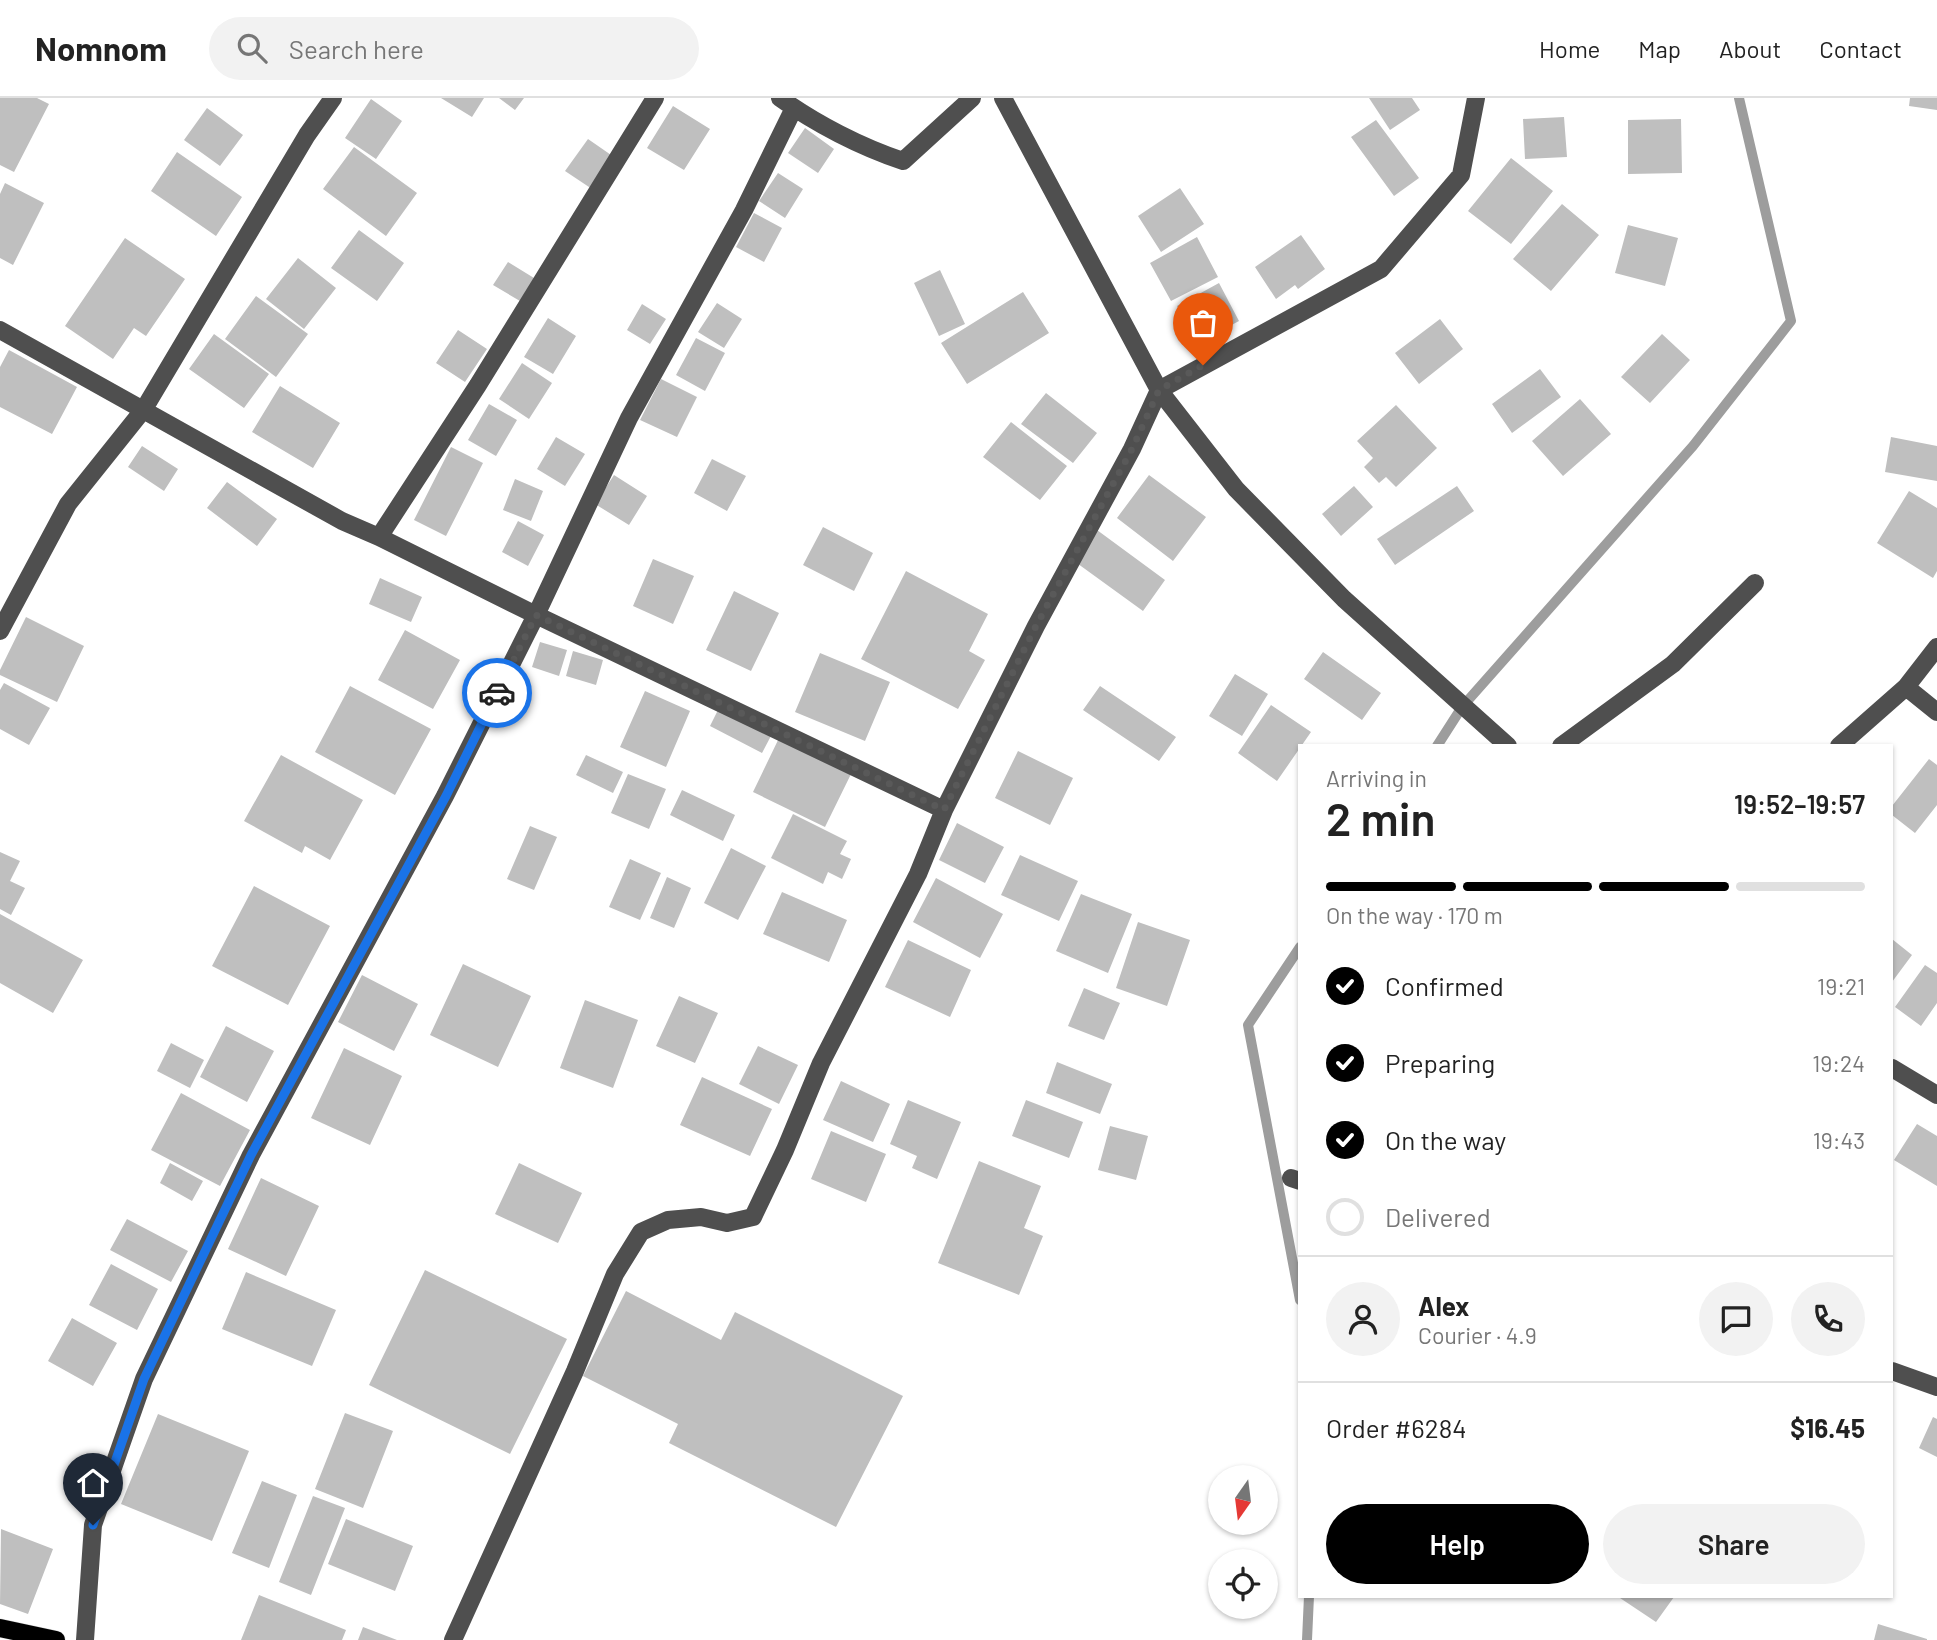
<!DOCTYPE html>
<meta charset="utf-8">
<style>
:root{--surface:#fff;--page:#f2f2f2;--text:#222;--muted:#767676;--line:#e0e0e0;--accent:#000}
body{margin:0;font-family:Barlow,sans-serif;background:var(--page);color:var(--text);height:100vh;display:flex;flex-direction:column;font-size:26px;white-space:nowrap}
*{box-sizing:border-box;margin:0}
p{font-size:23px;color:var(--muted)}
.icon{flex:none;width:38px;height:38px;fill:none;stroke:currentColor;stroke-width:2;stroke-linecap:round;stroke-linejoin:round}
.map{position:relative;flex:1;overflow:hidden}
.side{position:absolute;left:1298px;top:646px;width:595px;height:854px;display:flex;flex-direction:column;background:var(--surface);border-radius:0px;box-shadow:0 2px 5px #0004}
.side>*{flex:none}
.needle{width:46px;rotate:194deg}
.controls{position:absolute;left:1208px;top:1367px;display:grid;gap:14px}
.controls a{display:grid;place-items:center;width:70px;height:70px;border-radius:50%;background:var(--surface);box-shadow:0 2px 5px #0004;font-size:35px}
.pin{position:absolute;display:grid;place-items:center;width:60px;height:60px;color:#fff;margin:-72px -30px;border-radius:50% 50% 50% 0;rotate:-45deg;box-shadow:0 0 7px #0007}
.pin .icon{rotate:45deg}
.courier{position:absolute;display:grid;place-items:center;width:70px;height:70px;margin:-35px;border:5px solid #1a73e8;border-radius:50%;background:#fff;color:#222;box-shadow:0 2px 9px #0007}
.headline em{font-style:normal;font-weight:600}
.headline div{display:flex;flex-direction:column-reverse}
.headline{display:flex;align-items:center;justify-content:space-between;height:119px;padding:0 28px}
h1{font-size:46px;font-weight:600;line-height:52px}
.bar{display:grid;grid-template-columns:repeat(4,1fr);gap:10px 7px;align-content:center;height:84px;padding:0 28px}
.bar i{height:9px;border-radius:5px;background:var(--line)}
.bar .current{background:var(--accent)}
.bar p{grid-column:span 4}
.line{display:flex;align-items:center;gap:18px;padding:0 28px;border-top:2px solid var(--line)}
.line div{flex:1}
.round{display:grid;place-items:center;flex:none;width:74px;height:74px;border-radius:37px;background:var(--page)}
ol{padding:0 28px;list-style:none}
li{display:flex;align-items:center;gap:21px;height:77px}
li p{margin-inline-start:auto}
li .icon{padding:7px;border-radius:50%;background:var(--accent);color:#fff;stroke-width:4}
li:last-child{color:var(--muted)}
li i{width:38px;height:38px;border:4px solid var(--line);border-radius:50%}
.action{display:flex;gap:14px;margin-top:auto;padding:14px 28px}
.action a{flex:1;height:80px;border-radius:42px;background:var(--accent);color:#fff;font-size:28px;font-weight:600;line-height:80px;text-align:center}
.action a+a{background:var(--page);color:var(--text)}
header{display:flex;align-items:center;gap:42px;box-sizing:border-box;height:98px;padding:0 35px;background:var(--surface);border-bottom:2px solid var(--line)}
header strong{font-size:33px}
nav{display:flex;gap:38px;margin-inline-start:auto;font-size:24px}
.search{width:490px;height:63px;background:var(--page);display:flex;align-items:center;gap:18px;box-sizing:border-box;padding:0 24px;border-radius:38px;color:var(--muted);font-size:26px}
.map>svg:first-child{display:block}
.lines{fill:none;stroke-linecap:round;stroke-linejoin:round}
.stream{stroke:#9d9d9d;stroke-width:10}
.building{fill:#bfbfbf}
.major-casing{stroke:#dbdbdb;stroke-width:19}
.minor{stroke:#4f4f4f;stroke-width:18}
.major{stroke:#000;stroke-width:18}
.done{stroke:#595959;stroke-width:7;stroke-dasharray:0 12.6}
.route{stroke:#1a73e8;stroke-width:9}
</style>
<header>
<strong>Nomnom</strong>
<div class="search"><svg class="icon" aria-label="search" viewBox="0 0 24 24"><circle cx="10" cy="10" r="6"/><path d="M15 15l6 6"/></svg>Search here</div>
<nav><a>Home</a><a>Map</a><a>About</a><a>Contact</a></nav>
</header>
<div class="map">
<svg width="1937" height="1542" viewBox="0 0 1937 1542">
<rect width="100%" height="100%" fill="#fff"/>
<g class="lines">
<!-- stream -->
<path class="stream" d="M1437,648L1462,609L1693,348L1791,223L1739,0
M1300,849L1248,927L1300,1202
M1307,1542L1309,1498"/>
</g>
<!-- building -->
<path class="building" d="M0,0H37L49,6L14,74L0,67Z
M441,0H484L472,19Z
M499,0H524L515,12Z
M1369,0H1412L1420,12L1390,32Z
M1910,0H1937V12L1909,8Z
M371,1L402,23L376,61L345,40Z
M673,8L710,31L684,72L647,50Z
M207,10L243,37L220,68L184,42Z
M1564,19L1567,59L1525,61L1523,21Z
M1681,21L1682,75L1628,76V22Z
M1376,22L1419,80L1394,98L1351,39Z
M805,30L834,51L818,75L788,55Z
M588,41L614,59L592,91L565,73Z
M354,49L417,95L386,138L323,91Z
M177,54L242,99L216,138L151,93Z
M1511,60L1553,93L1511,146L1468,113Z
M778,75L803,91L785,120L759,103Z
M5,85L44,105L13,167L0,160V96Z
M1180,90L1204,126L1161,154L1138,118Z
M1562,106L1599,137L1551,193L1513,161Z
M754,115L782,130L764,164L736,149Z
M1628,127L1678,140L1665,188L1615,175Z
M359,132L404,165L377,203L331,170Z
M1301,137L1325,171L1298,191L1295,187L1276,201L1255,169Z
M1197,139L1218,179L1171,203L1150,165Z
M125,140L185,181L146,238L134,230L113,261L65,228Z
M298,160L336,190L304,231L266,201Z
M508,164L534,180L520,203L493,187Z
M940,172L965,226L939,238L914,185Z
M1219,185L1239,223L1198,245L1177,208Z
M1023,194L1049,235L967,286L941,245Z
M256,198L308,236L276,279L225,241Z
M717,205L742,221L724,250L698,234Z
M642,206L666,221L650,246L627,232Z
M548,220L576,238L553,276L524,259Z
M1440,221L1463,251L1419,286L1395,255Z
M458,232L487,251L465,284L436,265Z
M214,236L269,276L244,310L189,271Z
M1662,236L1690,262L1650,305L1621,279Z
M696,240L725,255L705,293L676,277Z
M9,252L77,289L52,336L0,309V269Z
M522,265L552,285L529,321L499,301Z
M1540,271L1561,299L1512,335L1492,306Z
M661,281L697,299L677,339L640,322Z
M280,288L340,325L313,370L252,334Z
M1046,295L1097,335L1073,365L1021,326Z
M1580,301L1611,336L1563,378L1532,343Z
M489,306L517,322L496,358L468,342Z
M1396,307L1437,350L1396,389L1386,379L1379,385L1364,369L1373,360L1357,343Z
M1011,324L1067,368L1040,402L983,359Z
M556,339L585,356L565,388L537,371Z
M1891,339L1937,348V383L1885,374Z
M142,348L178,371L164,393L128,369Z
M451,349L483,365L446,438L414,422Z
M712,361L746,378L727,413L694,395Z
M614,377L647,398L629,427L595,406Z
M1149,377L1206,419L1173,463L1117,420Z
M515,381L543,393L531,423L503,412Z
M227,384L277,421L257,448L207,410Z
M1354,388L1373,409L1341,438L1322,416Z
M1457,388L1474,413L1395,467L1377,441Z
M1909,393L1937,410V473L1933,480L1877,445Z
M518,423L544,437L528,468L502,454Z
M823,429L873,455L854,493L803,467Z
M1097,432L1165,482L1143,513L1074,463Z
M653,461L694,478L673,526L633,508Z
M906,473L988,516L969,553L985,562L958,611L861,561Z
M380,480L422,499L411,524L369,506Z
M734,493L779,515L751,573L706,552Z
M26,519L84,548L57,604L0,577V572Z
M405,532L460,562L433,611L378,582Z
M540,544L567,552L559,578L532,569Z
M573,553L603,562L596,587L566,578Z
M1323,554L1381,595L1362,622L1304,581Z
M820,555L890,584L865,643L795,614Z
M1235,576L1268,596L1242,638L1209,618Z
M4,585L50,610L29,647L0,631V592Z
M350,588L431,631L395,697L315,654Z
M1100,588L1176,639L1159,663L1083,612Z
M645,593L690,613L666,669L620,649Z
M1271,607L1311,634L1277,683L1238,655Z
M720,608L772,636L762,655L710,628Z
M780,638L852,674L825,729L753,694Z
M1018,653L1073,680L1050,727L995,700Z
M281,657L363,702L330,762L305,748L302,755L244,723Z
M586,657L623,674L613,695L576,677Z
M1929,661L1937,667V707L1915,735L1892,717V708Z
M628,676L666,691L649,731L611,715Z
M682,692L735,717L723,743L670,717Z
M793,716L847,743L840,756L851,761L842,781L828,774L823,786L771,760Z
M957,725L1004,749L985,785L939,762Z
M530,728L557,739L534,792L507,781Z
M731,750L766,768L738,822L704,805Z
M0,754L20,763L10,783L25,790L11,817L0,811Z
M1020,757L1078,783L1059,823L1001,797Z
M630,761L661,775L640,822L609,809Z
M667,779L691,790L674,830L650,820Z
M936,780L1003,816L980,860L913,824Z
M254,788L330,828L288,907L212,868Z
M782,794L847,822L829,864L763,836Z
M1081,796L1132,816L1108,875L1056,853Z
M0,816L83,862L53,915L0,885Z
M1138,824L1190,842L1167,908L1116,890Z
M1892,841L1912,857L1892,884Z
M908,842L971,872L950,919L885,889Z
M463,866L531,898L498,969L430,937Z
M1925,867L1937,875V905L1921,928L1895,909Z
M362,877L418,906L394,953L338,924Z
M1084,890L1120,905L1104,942L1068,928Z
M679,898L718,915L695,965L656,948Z
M585,902L638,922L613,990L560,970Z
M226,928L274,953L247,1004L200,979Z
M171,945L204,962L190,990L157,973Z
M758,948L798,967L779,1006L739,986Z
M344,950L402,978L370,1047L311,1020Z
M1057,964L1112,986L1100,1016L1046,995Z
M702,979L772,1011L750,1058L680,1027Z
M841,983L890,1006L873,1044L823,1022Z
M181,995L250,1032L220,1088L151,1052Z
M908,1002L961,1024L937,1081L912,1070L917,1058L890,1046Z
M1026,1002L1083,1024L1069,1060L1012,1038Z
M1917,1026L1937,1038V1088L1894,1062Z
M1110,1028L1148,1038L1136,1082L1098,1072Z
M831,1033L886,1056L866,1104L811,1081Z
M979,1063L1041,1088L1024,1130L1043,1138L1019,1197L938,1165Z
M170,1065L203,1083L192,1103L160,1085Z
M519,1065L582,1095L558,1145L495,1116Z
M261,1080L319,1108L286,1178L228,1151Z
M127,1121L188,1153L171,1184L110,1152Z
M111,1166L158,1191L137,1232L89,1207Z
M425,1172L567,1241L510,1356L369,1287Z
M246,1174L336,1212L312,1268L222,1231Z
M626,1193L721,1242L735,1214L903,1298L836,1429L669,1345L678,1326L583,1278Z
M72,1220L117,1245L93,1288L48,1263Z
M345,1315L393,1333L363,1410L315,1391Z
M158,1316L249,1353L212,1443L121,1406Z
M1933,1319L1937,1321V1359L1919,1350Z
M262,1383L297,1397L269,1470L232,1455Z
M313,1398L345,1410L311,1497L279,1484Z
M346,1421L413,1448L395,1493L328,1466Z
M1,1431L53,1451L28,1516L0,1506Z
M259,1497L346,1532L342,1542H241Z
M1617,1498H1672L1674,1499L1656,1524Z
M1878,1526L1927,1541V1542H1874Z
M363,1529L397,1542H358Z"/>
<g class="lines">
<!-- major casing -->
<g class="major-casing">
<path id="major" d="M0,1530L56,1542"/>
</g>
<!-- minor -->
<path class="minor" d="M780,0C816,26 861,49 903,63L972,0
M1003,0L1159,292L1236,391L1344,501L1508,648
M0,232L342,423L379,439L536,517L944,712L918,776L821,965L785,1052L753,1119L727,1125L701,1119L668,1122L641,1134L615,1176L575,1273L453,1542
M379,439L478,287L655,0
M0,533L68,406L144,311L307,37L333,0
M1906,589L1937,614
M1561,648L1673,566L1755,485
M1839,648L1906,589L1937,549
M944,712L1036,528L1132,351L1159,292L1381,171L1461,77L1476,0
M1892,970L1937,997
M1291,1080L1300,1083
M1892,1273L1937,1289
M85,1542L93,1427L144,1281L251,1057L445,698L536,517L629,320L744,112L794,10"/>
<!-- major -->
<use href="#major" class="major"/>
</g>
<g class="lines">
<!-- done -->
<path class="done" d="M497,595L536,517L944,712L1036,528L1132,351L1159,292L1203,267"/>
<!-- route -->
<path class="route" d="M93,1427L144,1281L251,1057L446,698L497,595"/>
</g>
</svg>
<div class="controls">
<a><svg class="needle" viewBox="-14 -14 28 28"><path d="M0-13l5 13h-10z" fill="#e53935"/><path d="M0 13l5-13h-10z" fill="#767676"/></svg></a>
<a><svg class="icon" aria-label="locate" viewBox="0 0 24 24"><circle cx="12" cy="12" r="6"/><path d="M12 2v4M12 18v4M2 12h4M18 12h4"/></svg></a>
</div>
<div class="pin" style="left:1203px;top:267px;background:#ea580c"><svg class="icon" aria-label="bag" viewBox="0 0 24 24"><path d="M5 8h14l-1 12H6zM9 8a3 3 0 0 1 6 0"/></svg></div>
<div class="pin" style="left:93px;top:1427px;background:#1f2937"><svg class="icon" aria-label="home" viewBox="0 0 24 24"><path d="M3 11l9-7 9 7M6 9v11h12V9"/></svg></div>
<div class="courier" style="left:497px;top:595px"><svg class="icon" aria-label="car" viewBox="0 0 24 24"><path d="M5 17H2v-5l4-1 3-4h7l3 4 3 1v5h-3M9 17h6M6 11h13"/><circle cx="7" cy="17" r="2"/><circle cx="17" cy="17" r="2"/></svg></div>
<section class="side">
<div class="headline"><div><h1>2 min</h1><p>Arriving in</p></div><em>19:52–19:57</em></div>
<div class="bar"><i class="current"></i><i class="current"></i><i class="current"></i><i></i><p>On the way · 170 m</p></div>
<ol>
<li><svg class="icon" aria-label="check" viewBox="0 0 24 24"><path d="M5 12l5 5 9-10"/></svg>Confirmed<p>19:21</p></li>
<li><svg class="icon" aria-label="check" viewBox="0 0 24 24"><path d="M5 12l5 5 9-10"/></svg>Preparing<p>19:24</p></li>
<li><svg class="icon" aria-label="check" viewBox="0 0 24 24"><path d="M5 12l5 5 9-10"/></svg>On the way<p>19:43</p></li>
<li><i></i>Delivered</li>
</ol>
<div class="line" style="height:126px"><a class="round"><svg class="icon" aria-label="person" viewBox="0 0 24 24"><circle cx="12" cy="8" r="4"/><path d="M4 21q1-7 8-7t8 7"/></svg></a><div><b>Alex</b><p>Courier · 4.9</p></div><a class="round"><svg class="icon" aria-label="chat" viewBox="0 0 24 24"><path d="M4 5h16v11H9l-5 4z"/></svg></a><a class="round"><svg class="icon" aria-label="phone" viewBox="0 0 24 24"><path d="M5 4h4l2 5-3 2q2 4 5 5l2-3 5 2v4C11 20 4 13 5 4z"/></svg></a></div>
<div class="line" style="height:91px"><div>Order #6284</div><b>$16.45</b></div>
<div class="action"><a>Help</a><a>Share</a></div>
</section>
</div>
